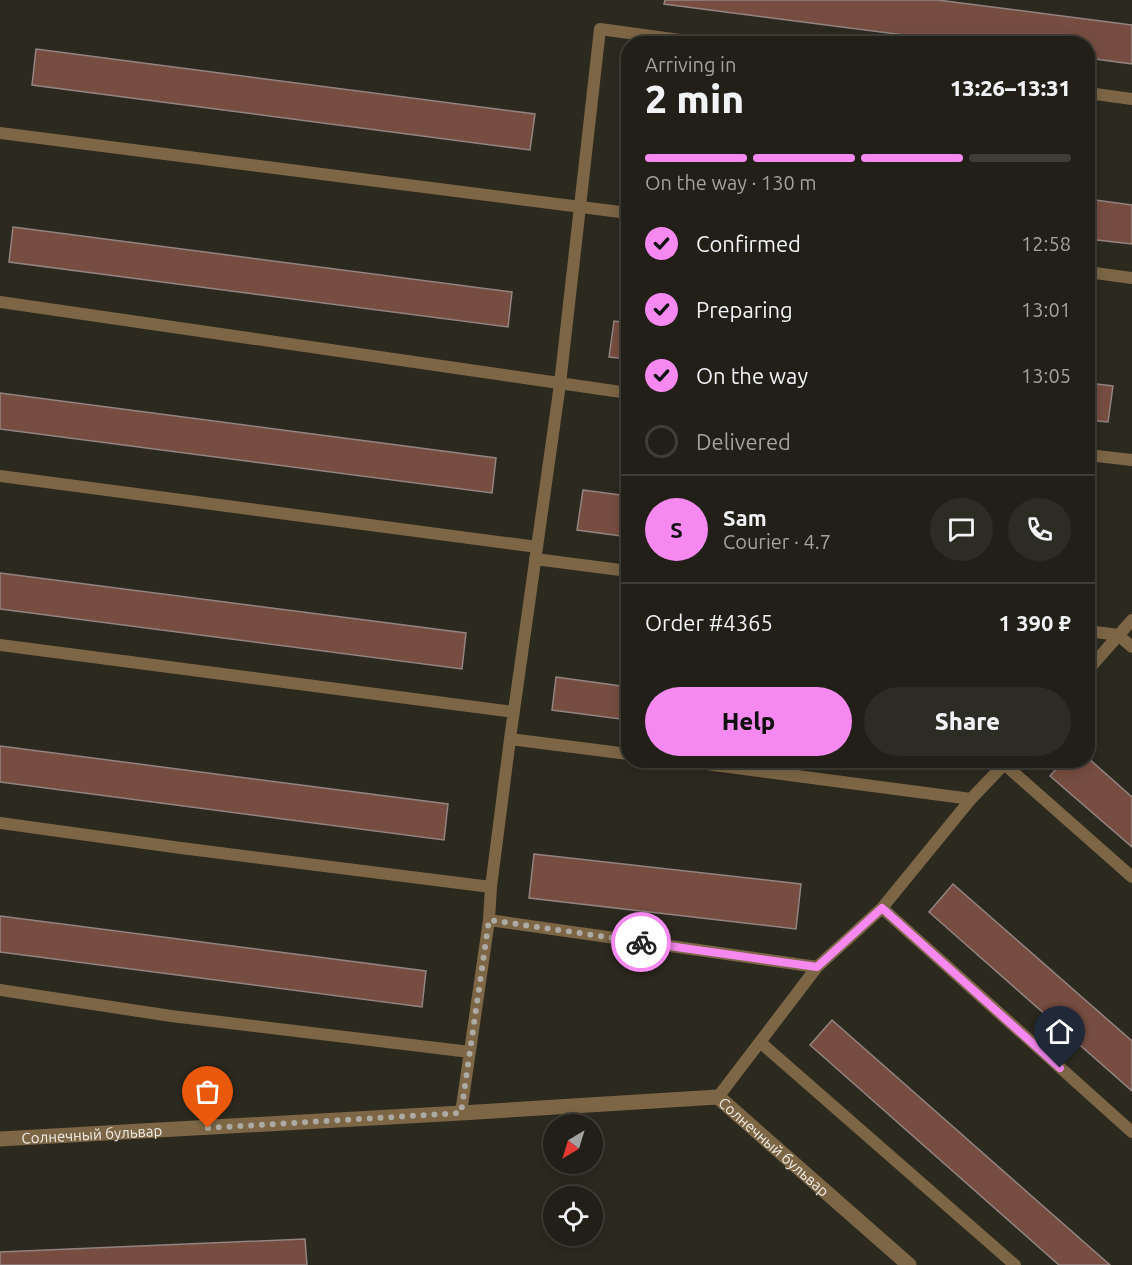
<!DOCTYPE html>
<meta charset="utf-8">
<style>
:root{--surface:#211f17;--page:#2d2c24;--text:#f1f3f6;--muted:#a2a2a1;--line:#3e3d36;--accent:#f589ef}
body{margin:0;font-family:Ubuntu,sans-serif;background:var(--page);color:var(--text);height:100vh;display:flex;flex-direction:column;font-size:22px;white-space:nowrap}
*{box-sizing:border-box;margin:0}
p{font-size:20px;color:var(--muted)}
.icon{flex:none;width:33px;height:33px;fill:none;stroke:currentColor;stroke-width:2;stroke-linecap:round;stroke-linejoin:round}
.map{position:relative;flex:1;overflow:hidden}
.details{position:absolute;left:621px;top:36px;width:474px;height:732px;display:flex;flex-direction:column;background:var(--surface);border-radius:24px;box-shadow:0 3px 15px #0003,0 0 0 2px var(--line)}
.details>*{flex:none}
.needle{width:39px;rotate:218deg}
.buttons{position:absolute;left:543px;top:1114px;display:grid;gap:12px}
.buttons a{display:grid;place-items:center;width:60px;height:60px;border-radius:50%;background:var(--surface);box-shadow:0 3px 15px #0003,0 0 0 2px var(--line);font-size:30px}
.pin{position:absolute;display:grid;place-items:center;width:51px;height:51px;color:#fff;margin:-62px -26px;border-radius:50% 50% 50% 0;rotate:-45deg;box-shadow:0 0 6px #0007}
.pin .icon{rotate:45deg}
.courier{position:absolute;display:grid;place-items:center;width:60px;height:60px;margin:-30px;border:4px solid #f589ef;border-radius:50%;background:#fff;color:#222;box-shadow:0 2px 8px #0007}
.summary em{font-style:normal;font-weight:800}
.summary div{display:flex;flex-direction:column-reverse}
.summary{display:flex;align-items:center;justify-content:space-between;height:102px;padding:0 24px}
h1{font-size:39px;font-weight:800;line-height:45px}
.bar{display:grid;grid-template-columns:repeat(4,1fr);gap:9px 6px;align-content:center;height:72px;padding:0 24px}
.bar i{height:8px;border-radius:4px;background:var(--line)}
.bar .active{background:var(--accent)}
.bar p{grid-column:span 4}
.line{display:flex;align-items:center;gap:15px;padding:0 24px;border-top:2px solid var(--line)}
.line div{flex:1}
.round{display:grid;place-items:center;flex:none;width:63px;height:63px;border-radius:32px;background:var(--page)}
ol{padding:0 24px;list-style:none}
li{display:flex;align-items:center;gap:18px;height:66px}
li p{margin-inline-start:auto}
li .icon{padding:6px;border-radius:50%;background:var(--accent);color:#111;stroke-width:4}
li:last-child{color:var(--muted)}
li i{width:33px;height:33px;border:3px solid var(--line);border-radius:50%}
.cta{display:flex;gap:12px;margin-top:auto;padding:12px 24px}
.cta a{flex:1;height:69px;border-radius:36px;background:var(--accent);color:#111;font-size:24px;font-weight:800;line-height:69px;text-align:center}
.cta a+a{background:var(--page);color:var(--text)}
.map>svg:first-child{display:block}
.building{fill:#774d41;stroke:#928481;stroke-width:1.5}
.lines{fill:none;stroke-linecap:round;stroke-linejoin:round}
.service{stroke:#7c6646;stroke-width:12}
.minor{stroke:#7c6646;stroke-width:15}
.done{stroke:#acaaa2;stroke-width:6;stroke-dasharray:0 10.8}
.route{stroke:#f589ef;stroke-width:8}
.labels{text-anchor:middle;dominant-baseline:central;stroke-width:4.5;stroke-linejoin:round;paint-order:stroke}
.street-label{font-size:15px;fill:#f1efe9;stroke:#2c291f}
</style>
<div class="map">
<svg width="1132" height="1265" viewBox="0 0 1132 1265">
<rect width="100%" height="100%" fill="#2c291f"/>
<!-- building -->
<path class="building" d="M665,0H938L1132,25V64L1088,58V44H974L664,4Z
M36,49L535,114L530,150L32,85Z
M627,140L628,141V180H623Z
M1088,199L1132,205V244L1088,239Z
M13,227L512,292L508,327L9,262Z
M614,321L628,323V359L609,357Z
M1088,383L1113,386L1108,422L1088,420Z
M0,393L496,458L492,493L0,429Z
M583,490L628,496V537L577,530Z
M0,573L466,633L462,669L0,609Z
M556,677L628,687V720L552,710Z
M0,746L448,804L444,840L0,782Z
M1088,758L1132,797V847L1050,776L1064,760H1088Z
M534,854L801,884L796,929L529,898Z
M953,884L1132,1041V1091L929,912Z
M0,916L426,971L422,1007L0,952Z
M832,1020L1110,1265H1059L810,1045Z
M305,1239L307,1265H0V1252Z"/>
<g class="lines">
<!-- service -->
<path class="service" d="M1088,93L1132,99
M0,133L628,213
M1088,272L1132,278
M0,302L628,393
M1088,455L1132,460
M0,476L537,547
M535,559L628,571
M1088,631L1118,635L1132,647
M0,645L514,712
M1088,670L1132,620
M510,739L628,754
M676,760L971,799
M1004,764L1132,877
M0,823L181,848L491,887
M882,908L1132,1132
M489,920L817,967
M0,990L171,1016L470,1052
M760,1042L1015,1265
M718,1097L817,967L882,908L971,799L1008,760
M461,1113L489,920L491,887L510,739L560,384L600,29L709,44"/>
<!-- minor -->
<path class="minor" id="s1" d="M0,1139L461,1113L718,1097L909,1265"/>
</g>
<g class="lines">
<!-- done -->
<path class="done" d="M208,1128L461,1113L489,920L641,942"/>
<!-- route -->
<path class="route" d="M641,942L817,967L882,908L1060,1068"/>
</g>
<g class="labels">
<!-- street labels -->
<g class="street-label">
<text stroke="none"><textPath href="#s1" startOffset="92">Солнечный бульвар</textPath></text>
<text stroke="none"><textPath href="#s1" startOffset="794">Солнечный бульвар</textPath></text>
</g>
</g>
</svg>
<div class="buttons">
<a><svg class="needle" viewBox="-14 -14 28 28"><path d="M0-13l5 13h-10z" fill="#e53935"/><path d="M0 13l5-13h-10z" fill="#a2a2a1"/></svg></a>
<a><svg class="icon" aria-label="locate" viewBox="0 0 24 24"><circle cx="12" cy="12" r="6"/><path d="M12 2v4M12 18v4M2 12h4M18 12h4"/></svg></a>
</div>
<div class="pin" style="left:208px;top:1128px;background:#ea580c"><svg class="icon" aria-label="bag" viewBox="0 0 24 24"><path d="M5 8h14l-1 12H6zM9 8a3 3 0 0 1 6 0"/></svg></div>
<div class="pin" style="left:1060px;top:1068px;background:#1f2937"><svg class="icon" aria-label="home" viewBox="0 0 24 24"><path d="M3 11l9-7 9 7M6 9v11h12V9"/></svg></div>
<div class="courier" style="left:641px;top:942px"><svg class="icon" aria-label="bike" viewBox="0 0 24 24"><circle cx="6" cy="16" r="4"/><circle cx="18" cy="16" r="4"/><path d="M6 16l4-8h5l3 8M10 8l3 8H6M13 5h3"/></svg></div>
<section class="details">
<div class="summary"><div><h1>2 min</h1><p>Arriving in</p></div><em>13:26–13:31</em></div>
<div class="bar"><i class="active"></i><i class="active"></i><i class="active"></i><i></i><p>On the way · 130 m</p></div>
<ol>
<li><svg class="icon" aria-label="check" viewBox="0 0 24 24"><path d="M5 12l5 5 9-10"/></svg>Confirmed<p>12:58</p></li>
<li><svg class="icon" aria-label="check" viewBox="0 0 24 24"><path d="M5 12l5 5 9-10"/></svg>Preparing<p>13:01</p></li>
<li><svg class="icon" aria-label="check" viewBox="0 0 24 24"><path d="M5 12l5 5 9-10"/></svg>On the way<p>13:05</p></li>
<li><i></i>Delivered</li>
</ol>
<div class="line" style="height:108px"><b class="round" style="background:var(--accent);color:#111">S</b><div><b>Sam</b><p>Courier · 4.7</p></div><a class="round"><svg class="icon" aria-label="chat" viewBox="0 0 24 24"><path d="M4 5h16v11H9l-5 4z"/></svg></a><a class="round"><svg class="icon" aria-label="phone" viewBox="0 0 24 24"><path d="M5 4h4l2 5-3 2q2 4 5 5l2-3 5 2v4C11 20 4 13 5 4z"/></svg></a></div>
<div class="line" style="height:78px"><div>Order #4365</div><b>1 390 ₽</b></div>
<div class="cta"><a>Help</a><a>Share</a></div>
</section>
</div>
